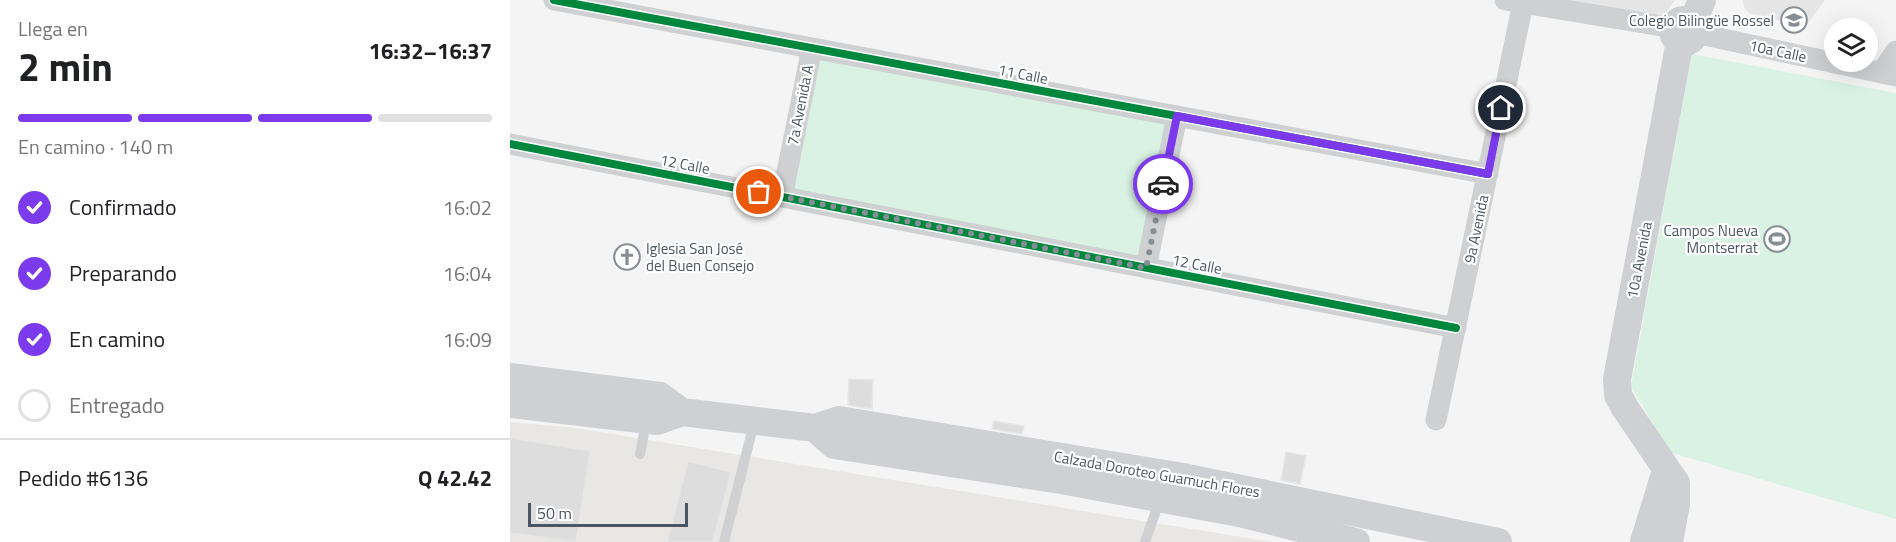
<!DOCTYPE html>
<html lang="es">
<meta charset="utf-8">
<style>
:root{--surface:#fff;--page:#f2f2f2;--text:#202124;--muted:#757577;--line:#e0e0e0;--accent:#7c3aed}
body{margin:0;font-family:"Titillium Web",sans-serif;background:var(--page);color:var(--text);height:100vh;display:flex;flex-direction:column;font-size:22px;white-space:nowrap}
*{box-sizing:border-box;margin:0}
p{font-size:20px;color:var(--muted)}
.icon{flex:none;width:33px;height:33px;fill:none;stroke:currentColor;stroke-width:2;stroke-linecap:round;stroke-linejoin:round}
.map{position:relative;flex:1;overflow:hidden}
.details{display:flex;flex-direction:column;background:var(--surface);width:510px}
.details>*{flex:none}
.tools{position:absolute;left:1314px;top:18px;display:grid;gap:12px}
.tools a{display:grid;place-items:center;width:54px;height:54px;border-radius:50%;background:var(--surface);box-shadow:0 6px 24px #0002;font-size:30px}
.scale{position:absolute;left:18px;bottom:15px;width:160px;box-sizing:border-box;padding-left:6px;border:3px solid #4a5661;border-top:0;font-size:16px;line-height:21px;white-space:nowrap;color:#4a5661;-webkit-text-stroke:4px #fff;paint-order:stroke}
.pin{position:absolute;display:grid;place-items:center;width:51px;height:51px;color:#fff;margin:-26px;border:3px solid #fff;border-radius:50%;box-shadow:0 2px 6px #0007}
.courier{position:absolute;display:grid;place-items:center;width:60px;height:60px;margin:-30px;border:4px solid #7c3aed;border-radius:50%;background:#fff;color:#222;box-shadow:0 2px 8px #0007}
.head em{font-style:normal;font-weight:700}
.head div{display:flex;flex-direction:column-reverse}
.head{display:flex;align-items:center;justify-content:space-between;height:102px;padding:0 18px}
h1{font-size:39px;font-weight:700;line-height:45px}
.bar{display:grid;grid-template-columns:repeat(4,1fr);gap:9px 6px;align-content:center;height:72px;padding:0 18px}
.bar i{height:8px;border-radius:4px;background:var(--line)}
.bar .selected{background:var(--accent)}
.bar p{grid-column:span 4}
.line{display:flex;align-items:center;gap:15px;padding:0 18px;border-top:2px solid var(--line)}
.line div{flex:1}
ol{padding:0 18px;list-style:none}
li{display:flex;align-items:center;gap:18px;height:66px}
li p{margin-inline-start:auto}
li .icon{padding:6px;border-radius:50%;background:var(--accent);color:#fff;stroke-width:4}
li:last-child{color:var(--muted)}
li i{width:33px;height:33px;border:3px solid var(--line);border-radius:50%}
main{display:flex;flex:1;min-height:0}
.map>svg:first-child{display:block}
.commercial{fill:#e8e7e3}
.education{fill:#e6e5e6}
.green{fill:#d9f2e3}
.building{fill:#ddddde;stroke:#e5e6e7;stroke-width:1.5}
.lines{fill:none;stroke-linecap:round;stroke-linejoin:round}
.lane{stroke:#ced0d2;stroke-width:10}
.street{stroke:#ced0d2;stroke-width:21}
.secondary{stroke:#ced0d4;stroke-width:28}
.cycleway-casing{stroke:#fff;stroke-width:11}
.cycleway{stroke:#00873e;stroke-width:8}
.done{stroke:#868d94;stroke-width:6;stroke-dasharray:0 10.8}
.route{stroke:#7c3aed;stroke-width:8}
.labels{text-anchor:middle;dominant-baseline:central;stroke-width:4.5;stroke-linejoin:round;paint-order:stroke}
.poi-label{font-size:15px;fill:#4a5661;stroke:#fff;text-anchor:end}
.street-label{font-size:15px;fill:#4a5661;stroke:#fff}
</style>
<main>
<section class="details">
<div class="head"><div><h1>2 min</h1><p>Llega en</p></div><em>16:32–16:37</em></div>
<div class="bar"><i class="selected"></i><i class="selected"></i><i class="selected"></i><i></i><p>En camino · 140 m</p></div>
<ol>
<li><svg class="icon" aria-label="check" viewBox="0 0 24 24"><path d="M5 12l5 5 9-10"/></svg>Confirmado<p>16:02</p></li>
<li><svg class="icon" aria-label="check" viewBox="0 0 24 24"><path d="M5 12l5 5 9-10"/></svg>Preparando<p>16:04</p></li>
<li><svg class="icon" aria-label="check" viewBox="0 0 24 24"><path d="M5 12l5 5 9-10"/></svg>En camino<p>16:09</p></li>
<li><i></i>Entregado</li>
</ol>
<div class="line" style="height:78px"><div>Pedido #6136</div><b>Q 42.42</b></div>
</section>
<div class="map">
<svg width="1386" height="542" viewBox="0 0 1386 542">
<rect width="100%" height="100%" fill="#f4f4f4"/>
<!-- commercial -->
<path class="commercial" d="M0,422L66,428L762,542H0Z"/>
<!-- education -->
<path class="education" d="M1060,0H1165L1151,19Z
M1233,0H1315L1295,27L1239,13L1234,7Z"/>
<!-- green -->
<path class="green" d="M1182,54L1386,93V519L1159,452L1121,386Z
M307,56L660,122L632,261L281,191Z"/>
<!-- building -->
<path class="building" d="M339,379L363,380L362,409L338,405Z
M484,421L514,426L512,434L482,429Z
M0,438L80,451L66,542L0,533Z
M776,452L796,456L790,484L771,480Z
M178,461L221,472L203,542H157Z"/>
<g class="lines">
<!-- lane -->
<path class="lane" d="M130,454L136,422
M214,542L244,423
M635,542L650,499"/>
<!-- street -->
<path class="street" d="M44,0L978,174
M995,0L1164,28
M1185,33L1386,76
M1371,73L1386,51
M0,144L946,328
M272,197L302,48
M636,268L667,116
M926,420L1013,3"/>
<!-- secondary -->
<path class="secondary" d="M1163 31a11 11 0 1 1 22 0a11 11 0 1 1-22 0Z
M1182,24L1192,0
M0,377L150,396L172,412
M0,404L147,421L172,412L305,428L329,420L673,477L988,542
M305,428L324,445L551,480L729,513L846,542
M1134,542L1155,474
M1159,542L1166,504V483L1115,408L1108,395L1107,379L1170,41"/>
<!-- cycleway casing -->
<g class="cycleway-casing">
<path id="cycleway" d="M44,0L978,174
M0,144L946,328"/>
</g>
<!-- cycleway -->
<use href="#cycleway" class="cycleway"/>
</g>
<g class="lines">
<!-- done -->
<path class="done" d="M249,192L636,268L653,184"/>
<!-- route -->
<path class="route" d="M653,184L667,116L978,174L991,108"/>
</g>
<!-- icons -->
<defs>
<g id="school-ring" transform="scale(1.35)"><circle r="9.5" fill="#fff" stroke="#868d94" stroke-width="1.5"/><path d="M0-5L7-2L0 1L-7-2ZM-4 1L0 2.5L4 1V4Q0 6-4 4Z" fill="#868d94"/></g>
<g id="stadium-ring" transform="scale(1.35)"><circle r="9.5" fill="#fff" stroke="#868d94" stroke-width="1.5"/><path d="M0-5a6.5 5 0 1 0 0 10a6.5 5 0 1 0 0-10ZM-3.5-1.8h7v3.6h-7Z" fill="#868d94"/></g>
<g id="church-ring" transform="scale(1.35)"><circle r="9.5" fill="#fff" stroke="#868d94" stroke-width="1.5"/><path d="M-1.2-6h2.4v3.5h3.3v2.4h-3.3V6h-2.4V-.1h-3.3v-2.4h3.3Z" fill="#868d94"/></g>
</defs>
<g fill-rule="evenodd">
<use href="#school-ring" x="1284" y="20"/>
<use href="#stadium-ring" x="1267" y="239"/>
<use href="#church-ring" x="117" y="257"/>
</g>
<g class="labels">
<!-- poi labels -->
<g class="poi-label">
<text x="1264" y="20">Colegio Bilingüe Rossel</text>
<text x="1248" y="230">Campos Nueva<tspan x="1248" dy="17">Montserrat</tspan></text>
<text x="136" y="248" text-anchor="start">Iglesia San José<tspan x="136" dy="17">del Buen Consejo</tspan></text>
</g>
<!-- street labels -->
<g class="street-label">
<text transform="translate(1268 51) rotate(12)">10a Calle</text>
<text transform="translate(513 74) rotate(11)">11 Calle</text>
<text transform="translate(290 105) rotate(-79)">7a Avenida A</text>
<text transform="translate(175 164) rotate(11)">12 Calle</text>
<text transform="translate(966 229) rotate(-78)">9a Avenida</text>
<text transform="translate(1129 260) rotate(-79)">10a Avenida</text>
<text transform="translate(687 264) rotate(11)">12 Calle</text>
<text transform="translate(647 474) rotate(10)">Calzada Doroteo Guamuch Flores</text>
</g>
</g>
</svg>
<div class="tools">
<a><svg class="icon" aria-label="layers" viewBox="0 0 24 24"><path d="M12 4l9 5-9 5-9-5zM3 14l9 5 9-5"/></svg></a>
</div>
<div class="scale">50 m</div>
<div class="pin" style="left:249px;top:192px;background:#ea580c"><svg class="icon" aria-label="bag" viewBox="0 0 24 24"><path d="M5 8h14l-1 12H6zM9 8a3 3 0 0 1 6 0"/></svg></div>
<div class="pin" style="left:991px;top:108px;background:#1f2937"><svg class="icon" aria-label="home" viewBox="0 0 24 24"><path d="M3 11l9-7 9 7M6 9v11h12V9"/></svg></div>
<div class="courier" style="left:653px;top:184px"><svg class="icon" aria-label="car" viewBox="0 0 24 24"><path d="M5 17H2v-5l4-1 3-4h7l3 4 3 1v5h-3M9 17h6M6 11h13"/><circle cx="7" cy="17" r="2"/><circle cx="17" cy="17" r="2"/></svg></div>
</div>
</main>
